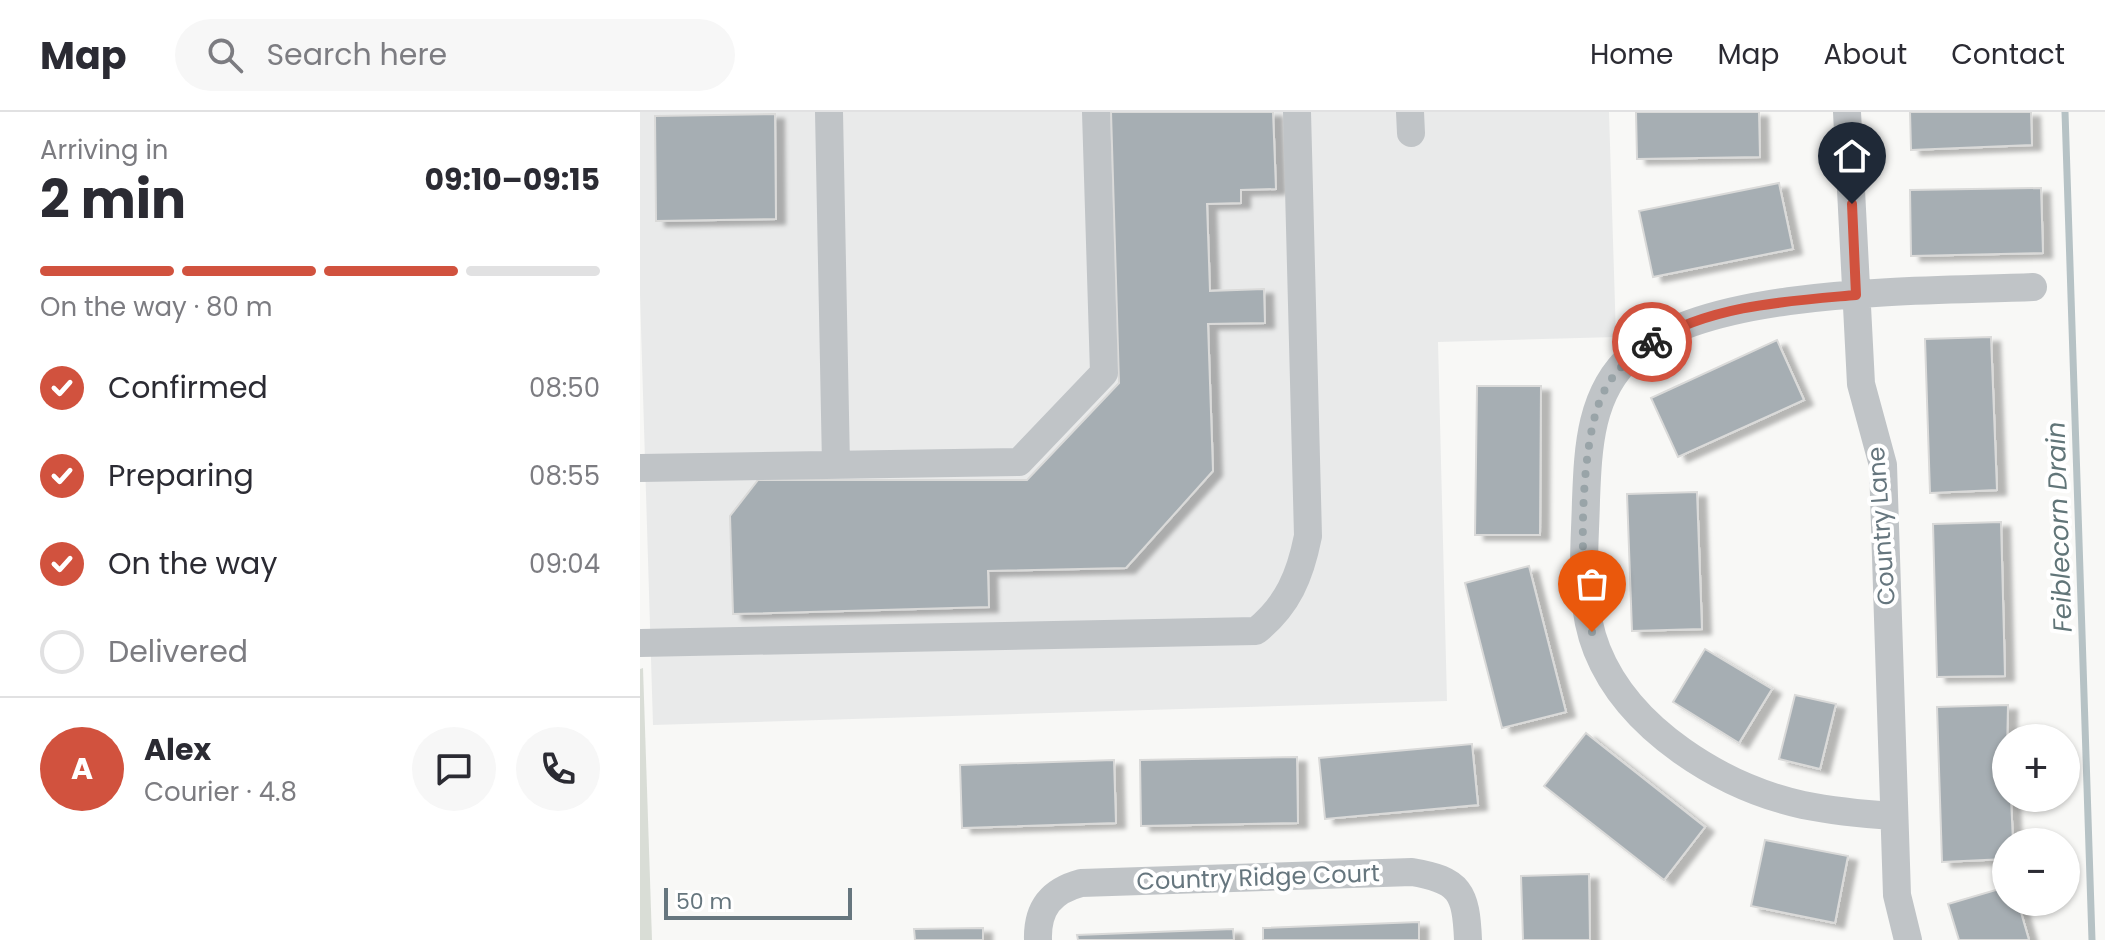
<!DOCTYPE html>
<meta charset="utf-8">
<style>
:root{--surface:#fff;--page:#f7f7f7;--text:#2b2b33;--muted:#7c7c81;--line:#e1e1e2;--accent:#d1523e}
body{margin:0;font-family:Poppins,sans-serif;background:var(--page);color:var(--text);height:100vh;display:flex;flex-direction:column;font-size:30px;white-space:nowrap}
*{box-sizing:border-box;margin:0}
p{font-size:26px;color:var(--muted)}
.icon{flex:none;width:44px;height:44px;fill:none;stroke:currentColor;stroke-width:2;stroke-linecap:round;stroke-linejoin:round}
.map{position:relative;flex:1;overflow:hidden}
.sheet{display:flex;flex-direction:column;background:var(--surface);width:640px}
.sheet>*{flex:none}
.buttons{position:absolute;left:1352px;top:612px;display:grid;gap:16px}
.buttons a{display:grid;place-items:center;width:88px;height:88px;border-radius:50%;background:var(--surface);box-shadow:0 2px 6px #0004;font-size:40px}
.scale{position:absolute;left:24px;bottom:20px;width:188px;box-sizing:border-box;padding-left:8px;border:4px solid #66767e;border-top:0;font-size:22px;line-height:28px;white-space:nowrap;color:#66767e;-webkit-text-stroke:6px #fff;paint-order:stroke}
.pin{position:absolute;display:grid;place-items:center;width:68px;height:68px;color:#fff;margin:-82px -34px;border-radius:50% 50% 50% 0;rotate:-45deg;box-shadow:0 0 8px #0007}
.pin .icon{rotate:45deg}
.courier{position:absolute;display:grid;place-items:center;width:80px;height:80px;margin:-40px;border:6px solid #d1523e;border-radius:50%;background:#fff;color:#222;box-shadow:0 2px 10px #0007}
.headline em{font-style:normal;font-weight:700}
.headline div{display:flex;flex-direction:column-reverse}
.headline{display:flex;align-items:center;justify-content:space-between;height:136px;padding:0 40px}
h1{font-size:52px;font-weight:700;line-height:60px}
.bar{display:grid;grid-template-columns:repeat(4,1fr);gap:12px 8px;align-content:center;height:96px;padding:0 40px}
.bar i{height:10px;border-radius:6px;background:var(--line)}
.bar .current{background:var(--accent)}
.bar p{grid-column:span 4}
.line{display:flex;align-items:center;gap:20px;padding:0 40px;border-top:2px solid var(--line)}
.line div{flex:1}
.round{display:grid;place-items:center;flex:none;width:84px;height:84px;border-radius:42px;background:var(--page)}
ol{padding:0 40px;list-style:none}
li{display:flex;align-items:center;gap:24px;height:88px}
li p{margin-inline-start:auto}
li .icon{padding:8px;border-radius:50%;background:var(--accent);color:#fff;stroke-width:4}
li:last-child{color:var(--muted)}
li i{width:44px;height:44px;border:4px solid var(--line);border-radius:50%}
header{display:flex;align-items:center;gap:48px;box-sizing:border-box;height:112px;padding:0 40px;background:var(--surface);border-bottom:2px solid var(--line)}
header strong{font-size:38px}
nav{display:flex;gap:44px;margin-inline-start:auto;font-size:28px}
.search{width:560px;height:72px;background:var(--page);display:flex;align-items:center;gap:20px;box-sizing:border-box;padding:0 28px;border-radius:44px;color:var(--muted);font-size:30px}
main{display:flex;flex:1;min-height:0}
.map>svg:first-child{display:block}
.built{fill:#e9eaea}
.green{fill:#d9ddd6}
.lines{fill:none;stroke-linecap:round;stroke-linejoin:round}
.stream{stroke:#b6c2c5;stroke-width:7}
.building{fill:#a6aeb3;stroke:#dadad9;stroke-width:2;filter:url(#shadow)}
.minor{stroke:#c0c4c7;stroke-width:28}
.done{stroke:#99a4a8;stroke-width:8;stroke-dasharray:0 14.4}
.route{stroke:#d1523e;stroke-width:10}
.labels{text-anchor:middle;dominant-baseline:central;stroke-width:8;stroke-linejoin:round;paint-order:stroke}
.street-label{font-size:24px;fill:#66767e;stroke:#fff}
.water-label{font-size:26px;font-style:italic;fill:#617578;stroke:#fff}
</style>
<header>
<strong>Map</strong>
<div class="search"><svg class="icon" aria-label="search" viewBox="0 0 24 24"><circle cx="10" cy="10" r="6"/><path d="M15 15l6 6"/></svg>Search here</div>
<nav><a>Home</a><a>Map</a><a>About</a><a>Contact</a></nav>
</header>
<main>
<section class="sheet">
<div class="headline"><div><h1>2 min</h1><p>Arriving in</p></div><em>09:10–09:15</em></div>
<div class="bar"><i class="current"></i><i class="current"></i><i class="current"></i><i></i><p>On the way · 80 m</p></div>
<ol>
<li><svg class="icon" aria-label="check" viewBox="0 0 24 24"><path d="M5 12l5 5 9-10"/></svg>Confirmed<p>08:50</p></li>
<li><svg class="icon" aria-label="check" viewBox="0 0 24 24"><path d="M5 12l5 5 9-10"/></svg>Preparing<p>08:55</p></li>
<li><svg class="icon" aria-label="check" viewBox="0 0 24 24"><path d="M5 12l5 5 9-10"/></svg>On the way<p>09:04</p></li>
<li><i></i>Delivered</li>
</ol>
<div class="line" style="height:144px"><b class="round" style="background:var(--accent);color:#fff">A</b><div><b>Alex</b><p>Courier · 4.8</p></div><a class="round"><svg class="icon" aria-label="chat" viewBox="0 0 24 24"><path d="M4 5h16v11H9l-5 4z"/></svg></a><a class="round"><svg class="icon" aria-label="phone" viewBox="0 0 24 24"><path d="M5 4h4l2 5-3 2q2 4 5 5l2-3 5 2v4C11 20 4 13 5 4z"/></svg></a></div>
</section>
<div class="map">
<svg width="1465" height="828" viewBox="0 0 1465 828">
<defs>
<filter id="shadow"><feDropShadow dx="9" dy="5" stdDeviation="2" flood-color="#0004"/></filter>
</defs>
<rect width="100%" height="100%" fill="#f8f8f6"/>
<!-- built -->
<path class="built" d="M0,0H969L976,225L798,230L807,589L13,613L0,183Z"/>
<!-- green -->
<path class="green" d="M3,556L12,828H0V557Z"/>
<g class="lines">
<!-- stream -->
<path class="stream" d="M1425,0L1452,828"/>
</g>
<!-- building -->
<path class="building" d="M471,0H633L636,77L601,78V91L567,92L570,179L624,177L625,211L568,212L573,359L486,456L348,459L349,495L93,502L90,404L118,368H387L479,271Z
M996,0H1119L1120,45L997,47Z
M1270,0H1391L1392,33L1271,38Z
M135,2L136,107L16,109L15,4Z
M1139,71L1153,137L1013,165L999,99Z
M1401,76L1403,141L1271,144L1270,78Z
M1351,225L1357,378L1290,381L1285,227Z
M1137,228L1164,288L1038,345L1011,286Z
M837,274H901L900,423H835Z
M1057,380L1062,517L992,519L987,382Z
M1361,410L1365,564L1297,565L1293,412Z
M889,454L926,600L862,616L825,471Z
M1065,537L1132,577L1099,631L1033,590Z
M1155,583L1196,592L1180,657L1139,647Z
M1368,593L1366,686H1371L1373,730H1366V747L1302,750L1297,595Z
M946,621L1065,715L1024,768L904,674Z
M832,632L838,693L685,707L679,646Z
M657,645L658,711L501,714L500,648Z
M474,648L476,711L322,716L320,653Z
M1125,728L1208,744L1195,811L1111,794Z
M949,762L950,828H883L881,764Z
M1366,775V790H1378L1389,828H1319L1308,792Z
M779,810V828H623V816Z
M343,816V828H275L274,817Z
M593,817L594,828H438L437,823Z"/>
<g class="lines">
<!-- minor -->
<path class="minor" d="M189,0L196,353
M770,0L771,21
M1207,0L1221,272L1243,353L1257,783L1268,828
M0,356L379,350L464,261L456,0
M0,531L616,519C648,493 660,464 668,424L657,0
M1253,704C1223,702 1193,699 1163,693C1082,675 989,618 957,538C938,491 945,438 946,388C948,336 950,280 992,243C1072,174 1290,180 1393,175
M398,828C397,796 411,779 441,771L772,760C820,768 826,780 828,828"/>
</g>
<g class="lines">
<!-- done -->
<path class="done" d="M952,520C938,467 940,346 958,294C967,266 987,246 1012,230"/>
<!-- route -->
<path class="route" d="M1012,230C1071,193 1149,189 1216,183L1212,92"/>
</g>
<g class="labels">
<!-- street labels -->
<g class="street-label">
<text transform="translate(1241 414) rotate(-94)">Country Lane</text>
<text transform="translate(618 765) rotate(-2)">Country Ridge Court</text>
</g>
<!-- water labels -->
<g class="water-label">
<text transform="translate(1419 415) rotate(-92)">Feiblecorn Drain</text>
</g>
</g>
</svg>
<div class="buttons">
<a>+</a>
<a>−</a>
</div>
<div class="scale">50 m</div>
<div class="pin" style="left:952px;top:520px;background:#ea580c"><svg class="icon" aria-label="bag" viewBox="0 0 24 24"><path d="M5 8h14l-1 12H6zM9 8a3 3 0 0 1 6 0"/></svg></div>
<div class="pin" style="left:1212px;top:92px;background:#1f2937"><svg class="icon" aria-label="home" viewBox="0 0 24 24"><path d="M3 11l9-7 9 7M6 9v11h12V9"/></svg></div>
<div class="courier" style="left:1012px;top:230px"><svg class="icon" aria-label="bike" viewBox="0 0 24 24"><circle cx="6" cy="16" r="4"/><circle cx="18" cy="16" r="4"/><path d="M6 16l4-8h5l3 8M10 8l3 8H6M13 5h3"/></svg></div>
</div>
</main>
